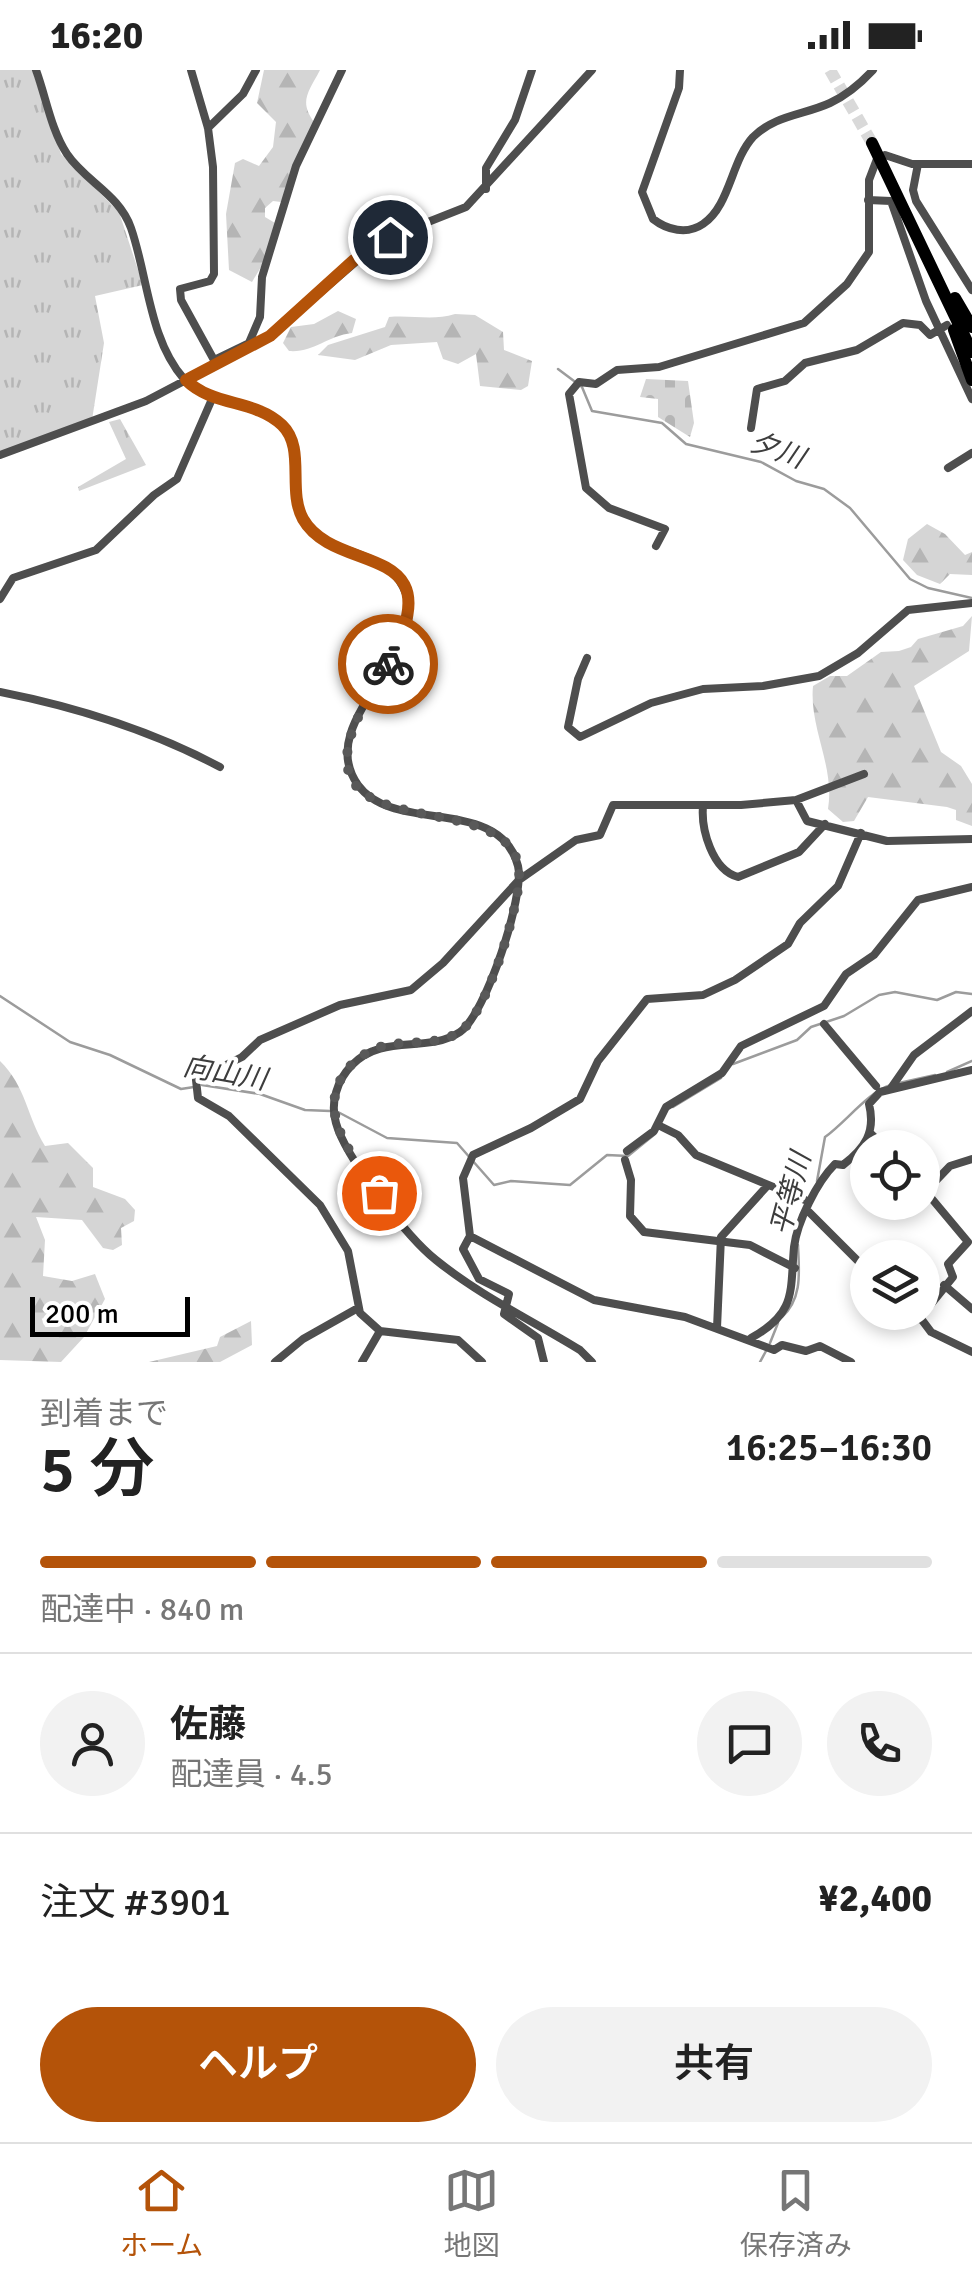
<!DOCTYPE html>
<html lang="ja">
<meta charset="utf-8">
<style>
:root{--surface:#fff;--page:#f2f2f2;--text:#222;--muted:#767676;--line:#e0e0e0;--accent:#b45309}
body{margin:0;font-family:Signika,"Noto Sans JP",sans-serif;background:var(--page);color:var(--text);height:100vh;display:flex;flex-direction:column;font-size:38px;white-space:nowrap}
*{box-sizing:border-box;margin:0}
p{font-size:32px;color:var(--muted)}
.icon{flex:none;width:55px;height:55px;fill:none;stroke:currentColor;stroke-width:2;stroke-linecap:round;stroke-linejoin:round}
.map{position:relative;height:1292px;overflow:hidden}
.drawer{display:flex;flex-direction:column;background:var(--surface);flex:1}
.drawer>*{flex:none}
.controls{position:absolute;left:850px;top:1060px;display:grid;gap:20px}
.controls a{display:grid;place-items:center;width:90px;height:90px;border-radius:50%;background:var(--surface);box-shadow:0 5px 15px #0003;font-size:50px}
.scale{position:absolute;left:30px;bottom:25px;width:160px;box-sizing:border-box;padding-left:10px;border:5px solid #000;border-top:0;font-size:28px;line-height:35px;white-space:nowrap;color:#000;-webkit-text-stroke:8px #fff;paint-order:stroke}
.pin{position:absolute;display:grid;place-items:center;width:85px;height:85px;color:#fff;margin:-42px;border:5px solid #fff;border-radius:50%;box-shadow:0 2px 10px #0007}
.courier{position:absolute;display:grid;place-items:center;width:100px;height:100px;margin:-50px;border:8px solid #b45309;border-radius:50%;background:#fff;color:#222;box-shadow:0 2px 12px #0007}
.head em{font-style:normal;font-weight:600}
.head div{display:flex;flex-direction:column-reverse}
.head{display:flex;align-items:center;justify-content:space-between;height:170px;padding:0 40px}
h1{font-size:65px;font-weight:600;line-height:75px}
.bar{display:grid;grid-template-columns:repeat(4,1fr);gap:15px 10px;align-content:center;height:120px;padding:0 40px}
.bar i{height:12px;border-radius:8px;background:var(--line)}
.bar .on{background:var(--accent)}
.bar p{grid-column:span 4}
.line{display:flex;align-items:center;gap:25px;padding:0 40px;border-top:2px solid var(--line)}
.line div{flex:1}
.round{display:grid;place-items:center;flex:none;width:105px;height:105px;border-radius:52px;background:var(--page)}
.action{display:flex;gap:20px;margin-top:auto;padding:20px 40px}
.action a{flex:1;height:115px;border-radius:60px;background:var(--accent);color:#fff;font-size:40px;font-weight:600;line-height:115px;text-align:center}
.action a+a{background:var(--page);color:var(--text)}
.status{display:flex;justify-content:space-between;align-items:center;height:70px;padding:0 50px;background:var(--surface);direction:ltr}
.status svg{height:28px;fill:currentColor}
.menu{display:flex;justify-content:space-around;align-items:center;height:140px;border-top:2px solid var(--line);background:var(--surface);font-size:28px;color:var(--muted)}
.menu a{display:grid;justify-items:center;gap:5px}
.menu .on{color:var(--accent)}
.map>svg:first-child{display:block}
.grass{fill:url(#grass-tufts)}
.forest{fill:url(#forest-firs)}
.cemetery{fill:url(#cemetery-stones)}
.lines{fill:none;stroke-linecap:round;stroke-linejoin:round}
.stream{stroke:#9c9c9c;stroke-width:2.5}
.highway-tunnel{stroke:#d9d9d9;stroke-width:12;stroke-dasharray:12 6;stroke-linecap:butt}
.minor{stroke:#4e4e4e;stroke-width:8}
.highway{stroke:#000;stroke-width:12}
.done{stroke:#595959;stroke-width:10;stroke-dasharray:0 18}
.route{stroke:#b45309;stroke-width:12}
.labels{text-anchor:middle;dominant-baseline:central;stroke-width:8;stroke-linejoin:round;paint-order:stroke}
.water-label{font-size:28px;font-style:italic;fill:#3d3d3d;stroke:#fff}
</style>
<div class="status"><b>16:20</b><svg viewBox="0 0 49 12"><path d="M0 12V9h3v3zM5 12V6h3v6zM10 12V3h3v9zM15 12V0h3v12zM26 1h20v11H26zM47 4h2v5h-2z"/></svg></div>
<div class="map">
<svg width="972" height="1292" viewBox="0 0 972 1292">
<defs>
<pattern id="grass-tufts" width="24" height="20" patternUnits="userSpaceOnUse" patternTransform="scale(2.5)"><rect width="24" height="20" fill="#d5d5d5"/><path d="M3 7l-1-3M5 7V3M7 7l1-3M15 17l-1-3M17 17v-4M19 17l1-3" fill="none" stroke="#b5b5b5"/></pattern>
<pattern id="forest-firs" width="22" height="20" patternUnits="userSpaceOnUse" patternTransform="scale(2.5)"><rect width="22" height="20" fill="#d5d5d5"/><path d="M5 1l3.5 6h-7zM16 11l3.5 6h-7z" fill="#b5b5b5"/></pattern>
<pattern id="cemetery-stones" width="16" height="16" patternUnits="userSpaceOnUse" patternTransform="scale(2.5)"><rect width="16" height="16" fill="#d5d5d5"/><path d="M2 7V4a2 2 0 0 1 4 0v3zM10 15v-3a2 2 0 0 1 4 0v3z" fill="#b5b5b5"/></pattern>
</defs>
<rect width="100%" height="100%" fill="#fff"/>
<!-- grass -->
<path class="grass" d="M0,0H32L61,84L119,142L143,215L95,226L104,273L92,350L0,383Z
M120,349L146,395L79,421L78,417L126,389L109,352Z"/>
<!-- forest -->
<path class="forest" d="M264,0H320C308,23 299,31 314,52L281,132L273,131L265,138V147L275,153L264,192L252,212L229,200L226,144L235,93L243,89L259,96L273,77L276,52L257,33Z
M338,241L356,249L352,263C327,266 313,283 289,281L283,273L291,257L314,254Z
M455,244L475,245L503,262L504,280L532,291L528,316L521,320L480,316L476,284L458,294L443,289L437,272L391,275L355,290L318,285L328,275L385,257L389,247C413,245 433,251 455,244Z
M927,454L945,464L965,485L972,482V505L950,504L940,514L917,505L903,490L908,469Z
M972,546L969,581L914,616L941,682L961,696L972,714V756L956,750V740L947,737L868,727L854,751L843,752L828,739C835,696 809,658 813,616L830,606H847L881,582L899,581L911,577L918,569L963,556Z
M0,991C26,1016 27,1047 45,1076L68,1073L93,1098V1117L125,1129L135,1140L134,1151L121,1158L122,1175L113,1180L103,1178L82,1150L36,1147L45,1170L43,1206L72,1211L95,1204L105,1229L84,1267L61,1292L0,1290Z
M251,1251L252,1275L220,1292H149L217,1276L220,1267Z"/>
<!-- cemetery -->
<path class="cemetery" d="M646,309L688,311L694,353L690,367L658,347V329L640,327Z"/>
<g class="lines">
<!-- stream -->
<path class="stream" d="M558,299L582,317L592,341L662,353L686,374L761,392L796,411L824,419L850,438L910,509L928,518L972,528
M0,926L70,972L110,985L181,1019L194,1017
M733,994L797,970L811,957L844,946L879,925L895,922L937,930L956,922L972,924
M947,1002L972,991
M899,1013L935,1005
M202,1015L260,1024L305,1040L330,1041
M673,1037L721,1008
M338,1042L387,1068L457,1073L494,1115L511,1111L570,1115L607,1085L628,1086L655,1064
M817,1111L825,1067C845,1053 869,1021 891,1015
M782,1247C803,1228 799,1201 798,1175
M770,1273L778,1253
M760,1292L766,1281"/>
<!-- highway-tunnel -->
<path class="highway-tunnel" d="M830,0L872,73"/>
<!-- minor -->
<path class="minor" d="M36,0C46,27 51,60 67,84C86,112 119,124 131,158C148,207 149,269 184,309C212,339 262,328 286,360C306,387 284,427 306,455C331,486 384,479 403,517C437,584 311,649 358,715C394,765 500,725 518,796C525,825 486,944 460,962C427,984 383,963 352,995C337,1010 330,1033 336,1053C345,1087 408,1168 436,1190C479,1225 533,1251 580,1280L592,1292
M191,0L208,58L213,97L214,204L210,211L180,219L181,230L214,290L247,274
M680,0L679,18L642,122L653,149C667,160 687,165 703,154C730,136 731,91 753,67C775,45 804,45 830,33C847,25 861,13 873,0
M208,58L243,24L256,0
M885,85L912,94H972
M918,94L913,120L916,131L972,220
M486,119V98L515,50L532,0
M868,130L891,131L926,231L972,329
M248,275L260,247L262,207L296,96L342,0
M751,358L757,319L785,311L805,293L857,280L903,253L920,255L930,265L947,255
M0,385L146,331L270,266L380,171L466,137L592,0
M948,398L972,383
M656,476L665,459L609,438L586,418L569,324L579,312L596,314L617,300L659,297L804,253L847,214L869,182V110L877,89
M0,529L13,508L96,480L154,425L177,409L212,329
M587,588L578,609L568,657L580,667L651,633L703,619L763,616L819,606L858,583L908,540L972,533
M0,622C76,637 152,661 220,697
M796,730L864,704
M703,736C701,759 712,800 738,807L799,782L825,754
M824,954L876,1016
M891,1018L914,985L972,941
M662,1057L678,1065L696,1085L805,1130
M870,1063L886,1078
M627,1081L654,1061L666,1037L722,1003L741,976L824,936L846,904L874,885L918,830L972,817
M625,1090L631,1110L630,1146L644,1162L750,1175L795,1198
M926,1121L950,1096L972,1089
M807,1140L868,1201
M470,1166L594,1230L685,1247L774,1280L782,1275L806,1281L820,1276L851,1292
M944,1215L972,1239
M916,1242L931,1262L972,1282
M919,1249L953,1207L948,1194L968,1172L922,1117
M717,1258L721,1167L768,1115
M751,1268C797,1243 790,1221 794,1177C797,1152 817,1112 835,1094L843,1095C865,1078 876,1062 869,1034L880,1022L972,1000
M275,1292L303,1269L358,1238
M362,1292L380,1261
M482,1292L458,1270L380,1261L360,1243L348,1181L320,1135L229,1046L198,1028L196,1010L242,987L260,970L340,935L411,920L443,893L519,810L576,770L600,765L613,735H741L796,730L807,751L887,771L972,769
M544,1292L538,1268L504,1244L509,1224L479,1209L463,1179L470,1166L463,1108L473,1085L531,1058L580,1029L598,991L647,929L703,925L735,910L788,874L800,853L838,816L861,763"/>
<!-- highway -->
<path class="highway" d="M872,73L972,282
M955,228L972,257
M954,260L972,310"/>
</g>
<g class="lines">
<!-- done -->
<path class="done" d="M379,1123C355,1088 314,1044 346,1001C355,989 369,980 383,976C407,970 436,976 458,963C486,947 517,843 519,810C526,713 320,779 350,669C357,643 375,618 388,594"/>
<!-- route -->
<path class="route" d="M388,594C456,468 336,507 303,449C287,420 306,378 282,355C255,329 213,337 186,310L270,266L354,190L390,167"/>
</g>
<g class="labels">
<!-- water labels -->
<g class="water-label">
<text transform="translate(777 380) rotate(20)">夕川</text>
<text transform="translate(225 1003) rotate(10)">向山川</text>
<text transform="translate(791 1124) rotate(-75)">平等川</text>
</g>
</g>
</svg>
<div class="controls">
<a><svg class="icon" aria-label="locate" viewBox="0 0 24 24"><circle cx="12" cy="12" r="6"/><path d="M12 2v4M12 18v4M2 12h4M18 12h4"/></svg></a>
<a><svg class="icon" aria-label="layers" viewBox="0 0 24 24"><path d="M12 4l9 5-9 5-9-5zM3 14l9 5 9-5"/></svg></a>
</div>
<div class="scale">200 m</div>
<div class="pin" style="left:379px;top:1123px;background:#ea580c"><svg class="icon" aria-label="bag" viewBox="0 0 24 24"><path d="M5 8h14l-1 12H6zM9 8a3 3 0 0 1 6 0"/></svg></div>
<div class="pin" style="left:390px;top:167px;background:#1f2937"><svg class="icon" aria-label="home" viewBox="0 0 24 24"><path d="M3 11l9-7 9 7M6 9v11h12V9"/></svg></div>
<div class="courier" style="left:388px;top:594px"><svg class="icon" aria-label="bike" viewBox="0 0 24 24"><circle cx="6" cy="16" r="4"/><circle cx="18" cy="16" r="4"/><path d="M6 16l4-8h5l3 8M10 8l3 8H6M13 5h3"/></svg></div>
</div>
<section class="drawer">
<div class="head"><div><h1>5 分</h1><p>到着まで</p></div><em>16:25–16:30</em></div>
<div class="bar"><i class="on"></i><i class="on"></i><i class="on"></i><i></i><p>配達中 · 840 m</p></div>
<div class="line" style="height:180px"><a class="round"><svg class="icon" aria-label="person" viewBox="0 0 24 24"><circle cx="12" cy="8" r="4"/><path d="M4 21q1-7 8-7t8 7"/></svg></a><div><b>佐藤</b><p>配達員 · 4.5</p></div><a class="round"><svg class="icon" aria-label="chat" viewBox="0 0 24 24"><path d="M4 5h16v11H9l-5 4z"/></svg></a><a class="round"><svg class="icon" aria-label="phone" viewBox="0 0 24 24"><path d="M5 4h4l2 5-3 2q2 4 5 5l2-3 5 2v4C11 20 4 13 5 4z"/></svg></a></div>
<div class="line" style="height:130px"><div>注文 #3901</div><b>¥2,400</b></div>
<div class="action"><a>ヘルプ</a><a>共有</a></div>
</section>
<nav class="menu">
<a class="on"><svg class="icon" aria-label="home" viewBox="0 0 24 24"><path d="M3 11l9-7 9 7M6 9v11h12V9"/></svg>ホーム</a>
<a><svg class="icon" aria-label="map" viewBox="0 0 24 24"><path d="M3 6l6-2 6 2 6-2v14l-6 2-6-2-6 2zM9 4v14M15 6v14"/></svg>地図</a>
<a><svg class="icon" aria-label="saved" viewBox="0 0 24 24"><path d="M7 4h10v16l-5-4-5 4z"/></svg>保存済み</a>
</nav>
